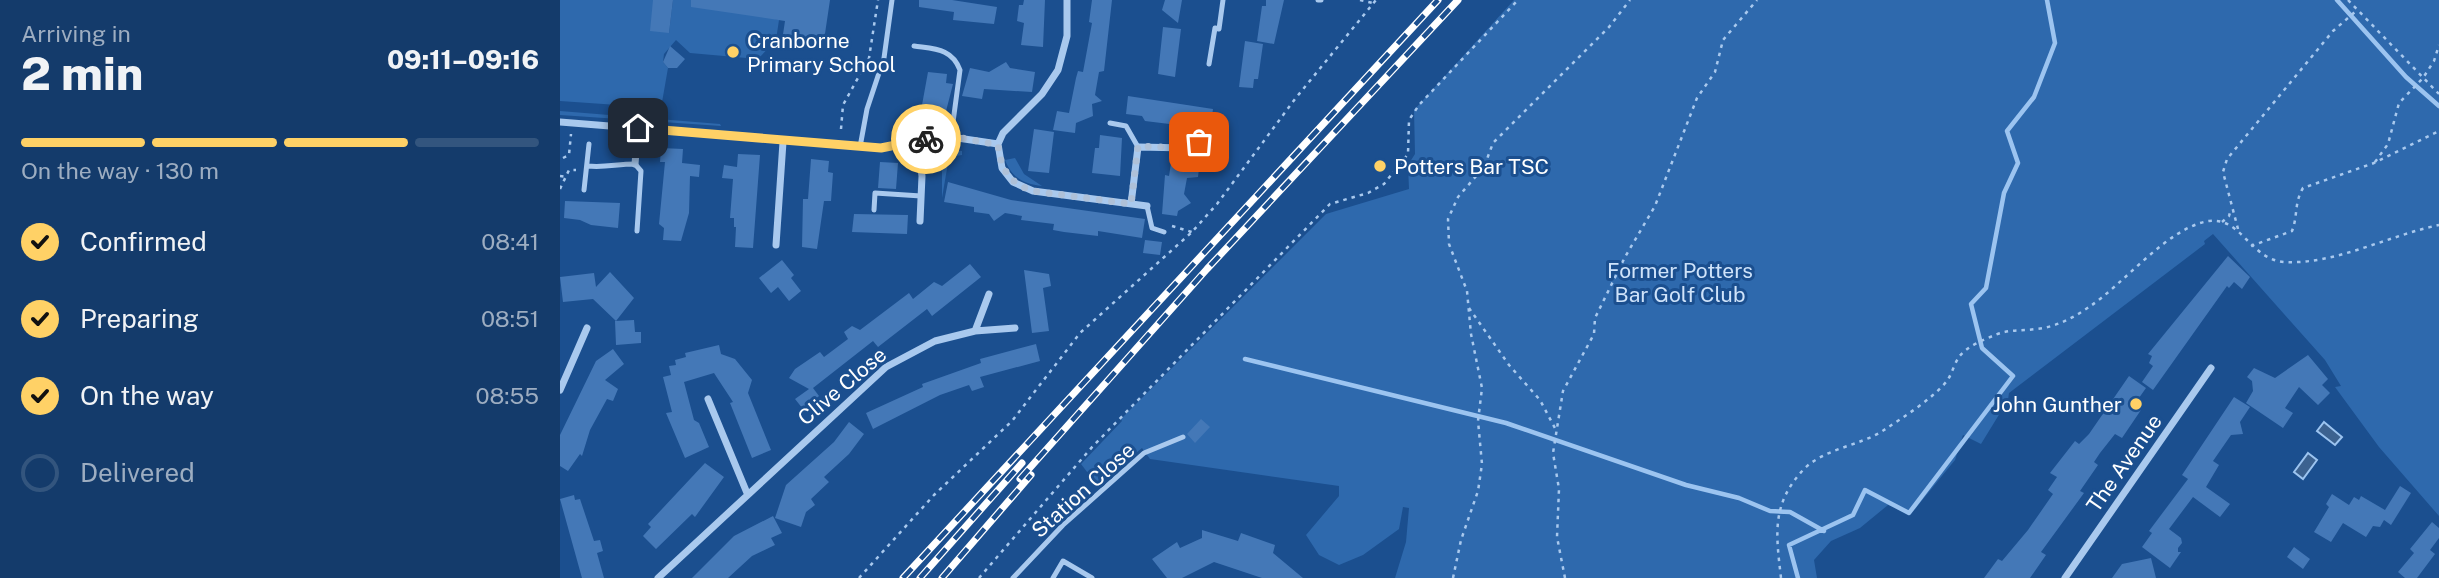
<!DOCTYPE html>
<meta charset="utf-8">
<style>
:root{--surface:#143b6b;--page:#1d4271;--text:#f1f3f6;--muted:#9dadc1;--line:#33557e;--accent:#ffd166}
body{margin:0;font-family:"Public Sans",sans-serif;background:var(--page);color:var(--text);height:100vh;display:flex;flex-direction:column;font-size:26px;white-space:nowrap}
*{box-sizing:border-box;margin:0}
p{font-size:23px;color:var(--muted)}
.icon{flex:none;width:38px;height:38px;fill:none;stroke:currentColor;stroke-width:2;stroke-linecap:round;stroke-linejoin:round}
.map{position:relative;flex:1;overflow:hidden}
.details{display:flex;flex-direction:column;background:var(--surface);width:560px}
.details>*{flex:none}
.pin{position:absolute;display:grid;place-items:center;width:60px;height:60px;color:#fff;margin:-30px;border-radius:14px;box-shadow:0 4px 10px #0006}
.courier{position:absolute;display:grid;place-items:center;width:70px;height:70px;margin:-35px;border:5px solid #ffd166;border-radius:50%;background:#fff;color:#222;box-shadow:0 2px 9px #0007}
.head em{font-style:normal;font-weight:800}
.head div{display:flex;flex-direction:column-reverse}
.head{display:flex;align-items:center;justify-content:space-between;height:119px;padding:0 21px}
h1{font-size:46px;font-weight:800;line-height:52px}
.bar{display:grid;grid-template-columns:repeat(4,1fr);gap:10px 7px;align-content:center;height:84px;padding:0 21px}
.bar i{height:9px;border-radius:5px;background:var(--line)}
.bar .selected{background:var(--accent)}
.bar p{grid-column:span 4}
ol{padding:0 21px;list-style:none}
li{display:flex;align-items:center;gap:21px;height:77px}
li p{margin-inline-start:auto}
li .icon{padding:7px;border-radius:50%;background:var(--accent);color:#111;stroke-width:4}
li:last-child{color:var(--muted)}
li i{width:38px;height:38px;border:4px solid var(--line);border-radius:50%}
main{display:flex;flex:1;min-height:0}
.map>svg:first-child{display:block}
.green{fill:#2e69ad}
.water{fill:#3c6290;stroke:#9cc4f0;stroke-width:2}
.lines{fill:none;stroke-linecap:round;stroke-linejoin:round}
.stream{stroke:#9cc4f0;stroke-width:4.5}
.building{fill:#4478b7}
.path{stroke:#a9c9ee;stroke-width:2.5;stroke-dasharray:3.5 5;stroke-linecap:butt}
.lane{stroke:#a9c9ee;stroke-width:5}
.street{stroke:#a9c9ee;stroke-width:7}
.rail-casing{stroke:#fff;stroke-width:7}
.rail{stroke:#1b4f8f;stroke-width:4.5;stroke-dasharray:13;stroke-linecap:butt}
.done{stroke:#afc1d8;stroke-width:7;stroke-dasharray:0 12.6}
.route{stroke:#ffd166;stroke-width:9}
.poi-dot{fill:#ffd166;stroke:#1b4f8f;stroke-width:2.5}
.labels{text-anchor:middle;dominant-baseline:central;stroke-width:6;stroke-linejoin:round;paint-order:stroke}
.poi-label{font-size:21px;fill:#fff;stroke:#1b4f8f;text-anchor:start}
.park-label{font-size:21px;fill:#cfe3fa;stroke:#1b4f8f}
.street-label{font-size:21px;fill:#fff;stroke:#1b4f8f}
</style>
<main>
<section class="details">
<div class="head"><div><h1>2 min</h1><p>Arriving in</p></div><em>09:11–09:16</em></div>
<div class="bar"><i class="selected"></i><i class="selected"></i><i class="selected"></i><i></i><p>On the way · 130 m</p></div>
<ol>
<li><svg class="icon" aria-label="check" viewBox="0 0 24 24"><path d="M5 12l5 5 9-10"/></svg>Confirmed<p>08:41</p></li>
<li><svg class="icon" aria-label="check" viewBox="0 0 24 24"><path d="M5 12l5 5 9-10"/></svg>Preparing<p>08:51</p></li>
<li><svg class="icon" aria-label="check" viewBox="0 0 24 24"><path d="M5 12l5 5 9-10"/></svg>On the way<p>08:55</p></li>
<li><i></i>Delivered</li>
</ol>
</section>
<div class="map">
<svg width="1879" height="578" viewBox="0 0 1879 578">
<rect width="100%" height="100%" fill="#1b4f8f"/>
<!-- green -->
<path class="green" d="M0,0H93L109,33L113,0H142L219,20L216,40L198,59L130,53L116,40L104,54L103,62L108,68L101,108L0,101Z
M954,0H1879V516L1819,447L1775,387L1781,386L1765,360L1653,234L1644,241L1645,244L1449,393L1448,400L1421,444L1403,435L1395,460L1355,509L1346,511L1328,505L1300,528L1271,541L1254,560L1257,578H835L846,542L849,508L843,507L839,529L803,555L779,565L759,555L746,535L779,496V486L590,459L582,448L537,485L521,464L562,421L561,419L766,214L849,189L848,165L855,154L854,110Z
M0,111L160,124L161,126L0,115Z
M395,150L402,151V155L389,157L382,198V158L372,159L371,157L378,152Z
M455,158L464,174L482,186C464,184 452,178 445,160Z"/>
<!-- water -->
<path class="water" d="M1764,422L1782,437L1775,445L1757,431Z
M1748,453L1757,460L1743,479L1734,472Z"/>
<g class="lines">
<!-- stream -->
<path class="stream" d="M1777,0L1846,77L1879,106
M685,359L946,423L1126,485L1179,498L1210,511L1230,512L1264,531
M1238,578L1229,545L1293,515L1305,490L1349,513L1453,376L1422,348L1411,304L1426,288L1444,193L1458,163L1447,131L1474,97L1495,43L1487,0"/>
</g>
<!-- building -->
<path class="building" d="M93,0H113L109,33L90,31Z
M131,0H270L263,47L222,41L225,21L131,7Z
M359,0H392L437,7L434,24L393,20L394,12L359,7Z
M464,0H485L483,47L461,45L464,23L457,21L459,5H463Z
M532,0H552L544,71L539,72L535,95L542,101L532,104L533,116L516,123L515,133L493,130L497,111L509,113L516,78L518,71L523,72L532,23L529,22Z
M605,0H622L618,23L602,10Z
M706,0H724L714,44L697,41L702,6H706Z
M603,27L621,29L615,77L598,74Z
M685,41L703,44L698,79H694L693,88L679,87Z
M110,46L125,59L117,68H108L103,62Z
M446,62L450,68L475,72L472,92L424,89L422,99L402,96L410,68L429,72Z
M368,72L387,74L386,83L393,84L384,119L360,116Z
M568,96L653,109L650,129L585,121L582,116L566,114Z
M474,129L494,132L489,173L468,171Z
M540,135L562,138L560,176L532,173L535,148H539Z
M101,148L123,149L122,163L140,165L139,177L130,176L129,213L121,241L103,240L104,228L99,224L105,162H100Z
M178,154L200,155L193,248L175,247L176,227H174V218H170L173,179L162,178L164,165L177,167Z
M612,157L640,160L638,177L627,178L624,194L631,203L618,211L617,216L602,214L605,175L609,176Z
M251,159L269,161L268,172L273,173L271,201H264L257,249L242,247L243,199H248Z
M320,162L338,163L336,189L318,188Z
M388,182L451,200L585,219L582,238L538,231V236L504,232L493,230L494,224L461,220L462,216L445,213L434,221L429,214L414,212V207L384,202Z
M5,201L60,203L58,228L31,225L20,220L4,218Z
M294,214L348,215L347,234L292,232Z
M585,240L602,242L600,255L583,253Z
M1668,256L1690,277L1682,289L1674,282L1669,288L1667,286L1593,390L1582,382L1593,366L1589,363L1592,356L1588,354Z
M222,260L234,275L231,278L241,291L229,301L218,287L211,293L199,278Z
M410,264L421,277L372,316L367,309L318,347L313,341L253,388L259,396L243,409L235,399L249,389L229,378L235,369L260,352L264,357L288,339L284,332L292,326L300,330L349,293L353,299L374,282L382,286Z
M464,270L489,274L491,286L483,288L489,331L472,333Z
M50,272L74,298L56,321L33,299L3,302L0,277L34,273L36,287Z
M74,320L75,332H81V343L56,345L55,321Z
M476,344L480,361L420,377L424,387L412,391L409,385L380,395L313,429L306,413L363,387L362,384L421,363L420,359Z
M159,345L161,354L175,359L192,380L188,393L211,450L192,458L170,403L173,402L154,373L124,382L134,420L139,423L149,447L125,458L106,413L112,412L103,377L111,375L109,366L116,365L115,360L126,357L125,353Z
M53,349L64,364L45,380L58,389L53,401L47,399L30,430L22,456L20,454L8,471L0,466V435L36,361Z
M1748,355L1768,379L1762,385L1770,393L1758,405L1739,387L1725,408L1733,413L1723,428L1686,403L1693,391L1692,381L1687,377L1694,368L1715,378Z
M1569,376L1586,388L1574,405L1581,410L1562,438L1555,434L1540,453L1534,462L1538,465L1520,491L1524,493L1481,552L1486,555L1470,578H1424L1438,559L1442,561L1468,530L1493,494L1488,490L1497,477L1490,473L1515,441L1519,444L1529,434Z
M1674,397L1690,407L1680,422L1683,434L1671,435L1653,461L1659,465L1646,487L1670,504L1660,517L1633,497L1609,529L1621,538L1622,543L1618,548V552H1621L1610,568L1582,547L1592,533L1589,531L1628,479L1622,475Z
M641,419L650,427L635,443L627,434Z
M289,422L304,434L289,454L264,477L269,482L251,499L255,505L246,512L241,527L215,518L226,485L274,442Z
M145,463L164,477L135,517L132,514L96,549L83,536L91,527L88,524Z
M1840,486L1851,493L1831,525L1824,520L1820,527L1813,526L1806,537L1783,523L1771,542L1754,532L1769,507L1766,504L1772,494L1789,505L1794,497L1799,500L1801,496L1825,510Z
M14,495L15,500L20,499L34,541L40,540L43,551L37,553L44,578H22L0,499Z
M213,516L222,533L211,538L215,545L192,556L168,578H132L174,536Z
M1872,522L1879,528V538L1870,550L1875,554L1857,578H1845L1838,572L1854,553L1850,549Z
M642,530L678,541L681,533L715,545L713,553L743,578H702L654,562L622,578H607L592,559L617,542L620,548L642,538Z
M1734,547L1750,559L1743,569L1727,557Z
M1591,558L1596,578H1552L1562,564Z"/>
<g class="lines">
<!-- path -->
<path class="path" d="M800,0L813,3
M1788,0L1879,94
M281,129L283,105L309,58L318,0
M3,158L9,155L11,134
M1815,162L1828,144L1839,103L1863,78L1874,61L1879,45
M0,176L8,177
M0,189L9,170H16
M1662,222L1669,216L1671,209
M612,226L632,232
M1678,229L1663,172L1667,159L1773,31L1796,11
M1691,246L1732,231C1738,216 1734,203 1743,188L1814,163L1879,131
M909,308L949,365L980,400L996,430
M299,578L374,495L452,421L520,333L632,232L657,204L735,99L816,0
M419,578L533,446L770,204L808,193L824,184L848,154L849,120L859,105L958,0
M893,578L901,540L918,491L922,464L918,421L922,388L911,334L907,291L889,244L888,219L898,197L924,167L933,143L1049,27L1070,0
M1005,578L997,537L999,489L993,453L1003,391L1034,334L1035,318L1065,257L1095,206L1137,98L1155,72L1163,40L1197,0
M1221,578C1216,534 1211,504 1244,469C1265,448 1300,446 1324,430C1345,416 1371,400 1387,381C1392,374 1394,364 1399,357C1406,347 1423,340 1435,335C1449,329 1462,331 1476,329C1496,327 1513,318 1529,307C1564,284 1608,227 1649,221C1682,217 1690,260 1725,262C1774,265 1830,235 1879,225"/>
<!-- lane -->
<path class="lane" d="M758,0H761
M354,46C374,49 392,48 400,70L391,137
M649,64L655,28L659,29L663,0
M550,123L566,126L578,147
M300,147L307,109L324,58L332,0
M27,166C46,168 56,164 75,164L81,171L77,231
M24,190L29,144
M587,206L592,228L604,232
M314,210L315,193L361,196
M453,578L503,525L584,453L623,437
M493,578L503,561L532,578"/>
<!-- street -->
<path class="street" d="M507,0V36L498,70L482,94L443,133L438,144L442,168L453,182L473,191L587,206
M0,122L321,148L391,137L438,144
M357,142L362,176L360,221
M75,164L78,128
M571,204L578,147L627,148L639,142L659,143
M216,245L223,142
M415,331L455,328
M0,390L27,328
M148,399L187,493
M98,578L326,367L375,341L415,331L429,294
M1505,578L1651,368"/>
<!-- rail casing -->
<g class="rail-casing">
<path id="rail" d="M460,479L647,269L898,0
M343,578L878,0
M360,578L462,463
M382,578L471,475"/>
</g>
<!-- rail -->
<use href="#rail" class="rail"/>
</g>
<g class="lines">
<!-- done -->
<path class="done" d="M366,139L391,136L438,145C441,169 449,183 473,191L571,204L578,146L627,148L639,142"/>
<!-- route -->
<path class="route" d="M78,128L321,148L366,139"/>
</g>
<!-- markers -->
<g class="poi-dot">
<circle cx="173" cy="52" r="7"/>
<circle cx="820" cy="166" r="7"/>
<circle cx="1576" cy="404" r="7"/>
</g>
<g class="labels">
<!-- poi labels -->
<g class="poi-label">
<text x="187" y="40">Cranborne<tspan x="187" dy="24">Primary School</tspan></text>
<text x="834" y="166">Potters Bar TSC</text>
<text x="1562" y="404" text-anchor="end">John Gunther</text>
</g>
<!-- park labels -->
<g class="park-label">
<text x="1120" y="270">Former Potters<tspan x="1120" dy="24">Bar Golf Club</tspan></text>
</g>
<!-- street labels -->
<g class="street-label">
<text transform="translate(282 386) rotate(-40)">Clive Close</text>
<text transform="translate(1564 463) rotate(-55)">The Avenue</text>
<text transform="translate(523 490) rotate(-42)">Station Close</text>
</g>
</g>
</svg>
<div class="pin" style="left:639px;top:142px;background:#ea580c"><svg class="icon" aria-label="bag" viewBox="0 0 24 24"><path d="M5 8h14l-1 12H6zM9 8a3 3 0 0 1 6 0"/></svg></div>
<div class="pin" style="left:78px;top:128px;background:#1f2937"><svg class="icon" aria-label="home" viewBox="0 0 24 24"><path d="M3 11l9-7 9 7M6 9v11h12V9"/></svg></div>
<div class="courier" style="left:366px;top:139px"><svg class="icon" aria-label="bike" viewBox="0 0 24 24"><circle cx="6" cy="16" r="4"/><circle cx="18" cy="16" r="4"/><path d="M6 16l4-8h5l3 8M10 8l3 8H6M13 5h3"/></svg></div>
</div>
</main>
